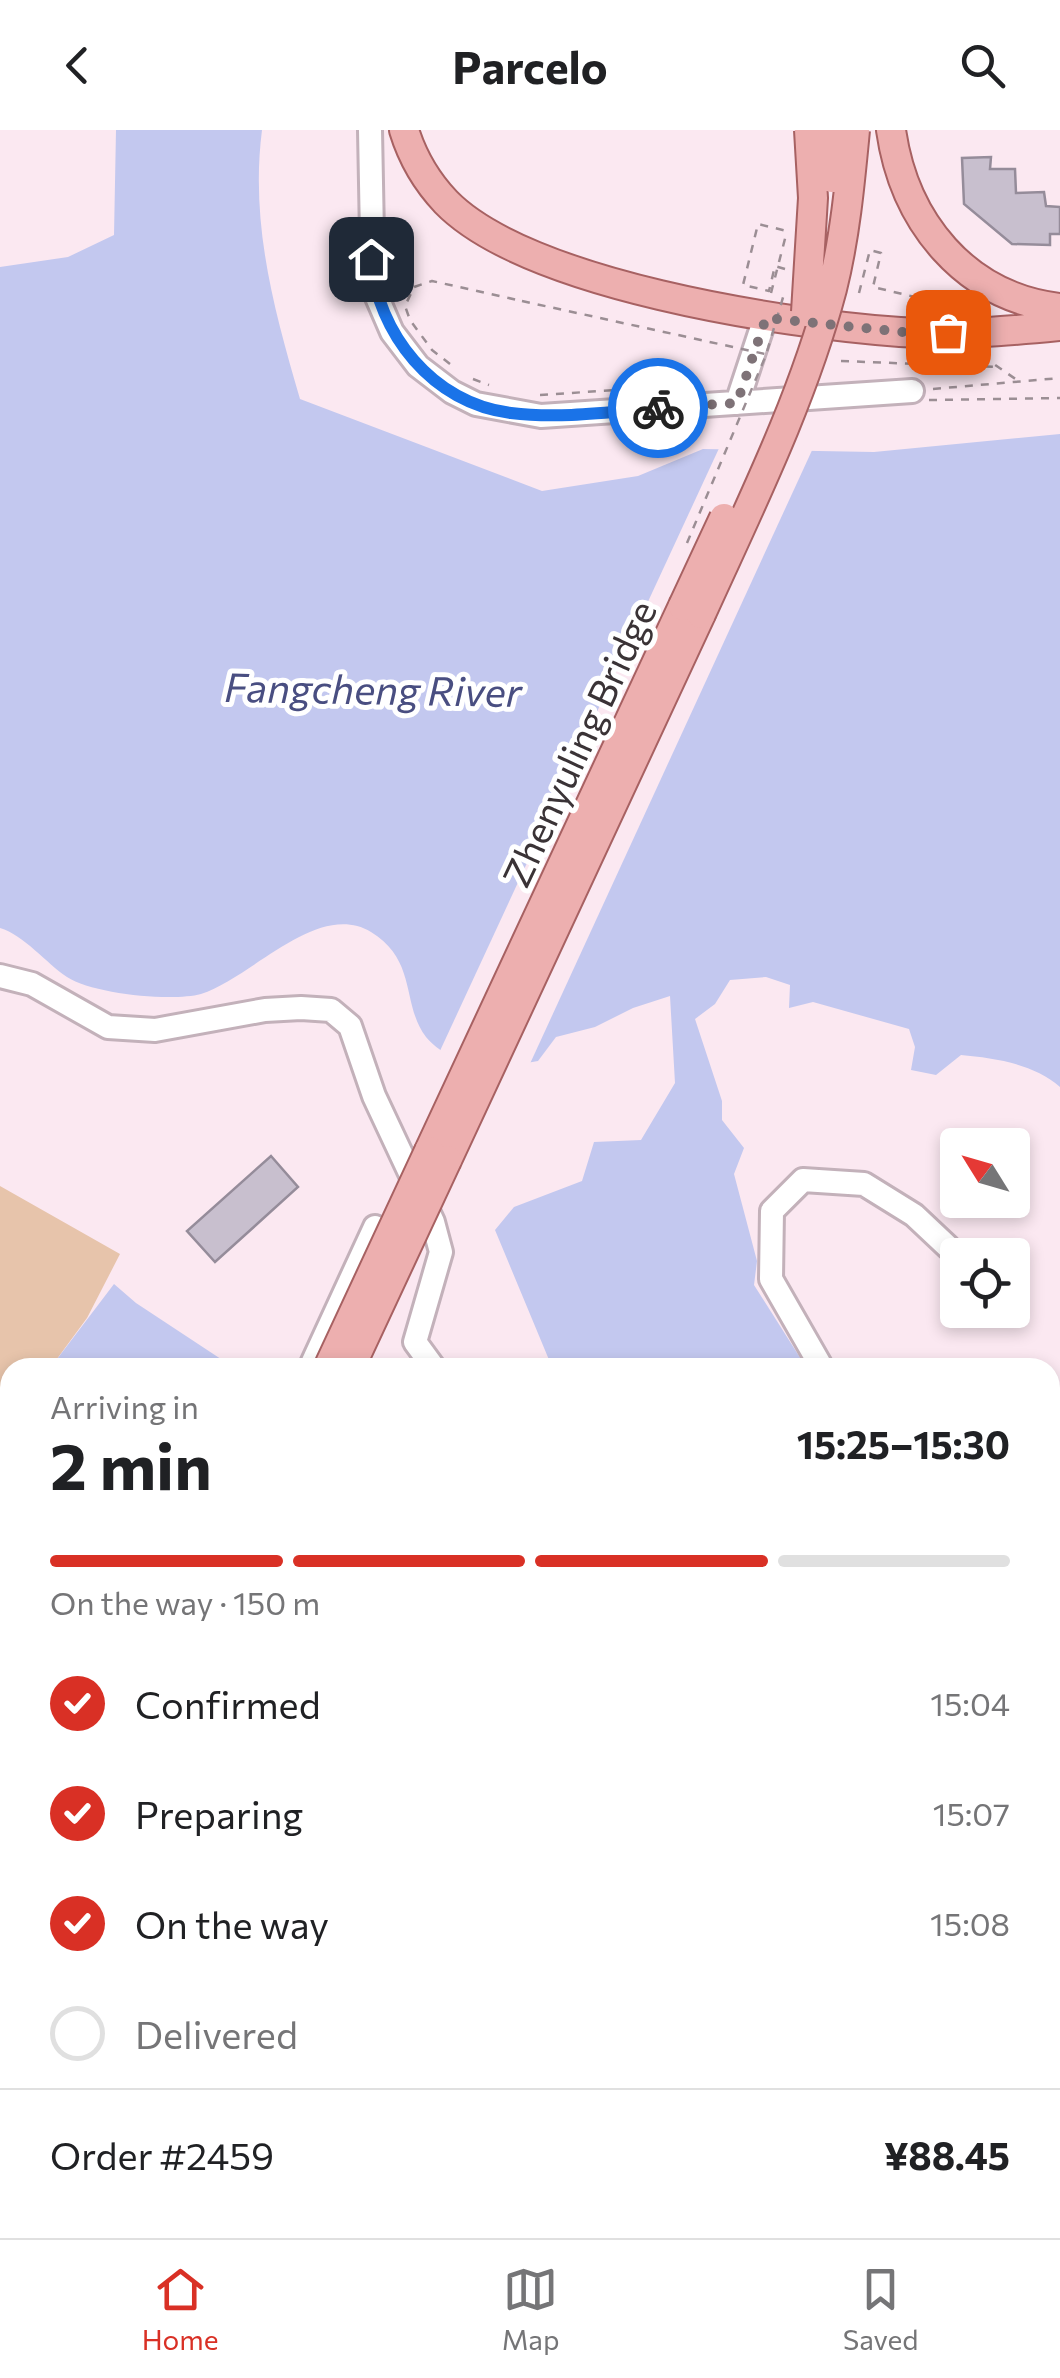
<!DOCTYPE html>
<meta charset="utf-8">
<style>
:root{--surface:#fff;--page:#f6f6f6;--text:#202124;--muted:#757577;--line:#e0e0e0;--accent:#d93025}
body{margin:0;font-family:Commissioner,sans-serif;background:var(--page);color:var(--text);height:100vh;display:flex;flex-direction:column;font-size:38px;white-space:nowrap}
*{box-sizing:border-box;margin:0}
p{font-size:32px;color:var(--muted)}
.icon{flex:none;width:55px;height:55px;fill:none;stroke:currentColor;stroke-width:2;stroke-linecap:round;stroke-linejoin:round}
.map{position:relative;flex:1;overflow:hidden}
.side{position:absolute;left:0px;top:1228px;width:1060px;height:882px;display:flex;flex-direction:column;background:var(--surface);border-radius:30px 30px 0 0;box-shadow:0 5px 15px #0003}
.side>*{flex:none}
.needle{width:65px;rotate:307deg}
.fabs{position:absolute;left:940px;top:998px;display:grid;gap:20px}
.fabs a{display:grid;place-items:center;width:90px;height:90px;border-radius:10px;background:var(--surface);box-shadow:0 5px 15px #0003;font-size:50px}
.pin{position:absolute;display:grid;place-items:center;width:85px;height:85px;color:#fff;margin:-42px;border-radius:20px;box-shadow:0 5px 15px #0006}
.courier{position:absolute;display:grid;place-items:center;width:100px;height:100px;margin:-50px;border:8px solid #1a73e8;border-radius:50%;background:#fff;color:#222;box-shadow:0 2px 12px #0007}
.overview em{font-style:normal;font-weight:700}
.overview div{display:flex;flex-direction:column-reverse}
.overview{display:flex;align-items:center;justify-content:space-between;height:170px;padding:0 50px}
h1{font-size:65px;font-weight:700;line-height:75px}
.bar{display:grid;grid-template-columns:repeat(4,1fr);gap:15px 10px;align-content:center;height:120px;padding:0 50px}
.bar i{height:12px;border-radius:8px;background:var(--line)}
.bar .on{background:var(--accent)}
.bar p{grid-column:span 4}
.line{display:flex;align-items:center;gap:25px;padding:0 50px;border-top:2px solid var(--line)}
.line div{flex:1}
ol{padding:0 50px;list-style:none}
li{display:flex;align-items:center;gap:30px;height:110px}
li p{margin-inline-start:auto}
li .icon{padding:10px;border-radius:50%;background:var(--accent);color:#fff;stroke-width:4}
li:last-child{color:var(--muted)}
li i{width:55px;height:55px;border:5px solid var(--line);border-radius:50%}
header{display:flex;justify-content:space-between;align-items:center;height:130px;padding:0 50px;background:var(--surface);font-size:45px;font-weight:700}
.dock{display:flex;justify-content:space-around;align-items:center;height:140px;border-top:2px solid var(--line);background:var(--surface);font-size:28px;color:var(--muted)}
.dock a{display:grid;justify-items:center;gap:5px}
.dock .on{color:var(--accent)}
.map>svg:first-child{display:block}
.green{fill:#e7c4ab}
.water{fill:#c3c8ef}
.pier{fill:#fbe8f1}
.building{fill:#c8bfce;stroke:#958c9a;stroke-width:2.5}
.lines{fill:none;stroke-linecap:round;stroke-linejoin:round}
.minor-casing{stroke:#c3b1ba;stroke-width:28}
.major-casing{stroke:#a76162;stroke-width:32}
.path{stroke:#9b8e94;stroke-width:2.5;stroke-dasharray:8 8;stroke-linecap:butt}
.minor{stroke:#fff;stroke-width:22}
.major{stroke:#edafaf;stroke-width:28}
.major-bridge-casing{stroke:#a76162;stroke-width:32;stroke-linecap:butt}
.path-bridge{stroke:#9b8e94;stroke-width:2.5;stroke-dasharray:8 8;stroke-linecap:butt}
.major-bridge{stroke:#edafaf;stroke-width:28}
.done{stroke:#7e7277;stroke-width:10;stroke-dasharray:0 18}
.route{stroke:#1a73e8;stroke-width:12}
.labels{text-anchor:middle;dominant-baseline:central;stroke-width:10;stroke-linejoin:round;paint-order:stroke}
.street-label{font-size:38px;fill:#3a3336;stroke:#fff}
.water-label{font-size:40px;font-style:italic;fill:#494e81;stroke:#fff}
</style>
<header><svg class="icon" aria-label="back" viewBox="0 0 24 24"><path d="M15 5l-7 7 7 7"/></svg>Parcelo<svg class="icon" aria-label="search" viewBox="0 0 24 24"><circle cx="10" cy="10" r="6"/><path d="M15 15l6 6"/></svg></header>
<div class="map">
<svg width="1060" height="2108" viewBox="0 0 1060 2108">
<rect width="100%" height="100%" fill="#fbe8f1"/>
<!-- green -->
<path class="green" d="M0,1056L120,1124L87,1188L51,1237L10,1238V1359L0,1357Z
M0,1399L10,1401V1580L0,1583Z"/>
<!-- water -->
<path class="water" d="M116,0H262C250,93 274,180 300,269L542,361L638,346L703,319L874,322L1060,304V957C1034,934 995,928 961,925L936,945L911,940L915,917L909,899L813,872L789,878L790,855L766,847L730,850L715,874L695,889L722,971V990L744,1018L734,1044L757,1131L754,1155L806,1237H552L495,1100L514,1077L582,1051L594,1012L641,1010L675,953L670,866L633,878L595,897L556,907L538,931L475,942C461,932 437,921 426,907C401,874 418,831 371,802C317,770 252,848 201,864C171,872 93,864 67,847C46,833 24,805 0,798V137L68,127L114,105Z
M114,1154L136,1173L233,1237H51Z
M1050,1818L1060,1830V2108H660L673,2100H1050Z
M412,2100H564L563,2108H417Z"/>
<!-- pier -->
<path class="pier" d="M721,314L814,316L528,938L472,946L439,923Z"/>
<!-- building -->
<path class="building" d="M991,27L990,39H1015L1016,63L1044,62L1046,76L1060,77V104H1050V115L1012,114L964,74L962,28Z
M271,1026L298,1057L215,1132L187,1101Z"/>
<g class="lines">
<!-- minor casing -->
<g class="minor-casing">
<path id="minor" d="M370,0L373,158L392,202L418,236L452,262L476,274L541,286L912,261
M737,273L765,188
M0,846L32,854L108,897L155,900L265,880L301,878L331,880L350,896L374,966L433,1092L441,1122L415,1212L434,1238
M310,1238L375,1097
M822,1238L771,1149L772,1081L803,1050L864,1054L914,1085L948,1117
M0,1437L10,1439
M1050,1736L1060,1745
M0,1878L10,1857
M618,2108L624,2100"/>
</g>
<!-- major casing -->
<g class="major-casing">
<path id="major" d="M404,0C412,26 427,52 446,72C527,155 785,194 900,202C953,206 1008,201 1060,196
M891,0C904,91 964,167 1060,178
M429,1021L683,476
M447,1030L701,484
M0,1933L10,1912
M0,1986L10,1966
M0,2082L10,2079
M95,2100L109,2108
M129,2100L136,2108
M178,2100L184,2108"/>
</g>
<!-- path -->
<path class="path" d="M771,163L787,101
M859,163L870,120L881,123L873,157L936,172L947,180
M950,180L968,168
M982,226L1017,250
M841,231L997,237
M450,234L432,220L410,190L405,176L414,157L432,151L522,171
M473,249L489,255
M933,259L1060,248
M540,265L692,255
M929,270L1060,268
M301,2100L307,2108"/>
<!-- minor -->
<use href="#minor" class="minor"/>
<!-- major -->
<use href="#major" class="major"/>
<!-- major-bridge casing -->
<g class="major-bridge-casing">
<path id="major-bridge" d="M832,48L835,0
M806,182L813,68L809,0
M683,476L724,388
M701,484C749,378 802,272 832,159C845,107 850,53 855,0
M328,1238L429,1021
M350,1238L447,1030"/>
</g>
<!-- path-bridge -->
<path class="path-bridge" d="M785,139L775,136L769,161L743,155L758,94L787,101
M522,171L765,224
M687,413L766,225L784,164"/>
<!-- major-bridge -->
<use href="#major-bridge" class="major-bridge"/>
</g>
<g class="lines">
<!-- done -->
<path class="done" d="M658,278L737,273L766,188L903,202H948"/>
<!-- route -->
<path class="route" d="M371,129C377,203 433,274 511,283C559,289 610,282 658,278"/>
</g>
<g class="labels">
<!-- street labels -->
<g class="street-label">
<text transform="translate(578 613) rotate(-65)">Zhenyuling Bridge</text>
</g>
<!-- water labels -->
<g class="water-label">
<text transform="translate(373 558) rotate(1)">Fangcheng River</text>
</g>
</g>
</svg>
<div class="fabs">
<a><svg class="needle" viewBox="-14 -14 28 28"><path d="M0-13l5 13h-10z" fill="#e53935"/><path d="M0 13l5-13h-10z" fill="#757577"/></svg></a>
<a><svg class="icon" aria-label="locate" viewBox="0 0 24 24"><circle cx="12" cy="12" r="6"/><path d="M12 2v4M12 18v4M2 12h4M18 12h4"/></svg></a>
</div>
<div class="pin" style="left:948px;top:202px;background:#ea580c"><svg class="icon" aria-label="bag" viewBox="0 0 24 24"><path d="M5 8h14l-1 12H6zM9 8a3 3 0 0 1 6 0"/></svg></div>
<div class="pin" style="left:371px;top:129px;background:#1f2937"><svg class="icon" aria-label="home" viewBox="0 0 24 24"><path d="M3 11l9-7 9 7M6 9v11h12V9"/></svg></div>
<div class="courier" style="left:658px;top:278px"><svg class="icon" aria-label="bike" viewBox="0 0 24 24"><circle cx="6" cy="16" r="4"/><circle cx="18" cy="16" r="4"/><path d="M6 16l4-8h5l3 8M10 8l3 8H6M13 5h3"/></svg></div>
<section class="side">
<div class="overview"><div><h1>2 min</h1><p>Arriving in</p></div><em>15:25–15:30</em></div>
<div class="bar"><i class="on"></i><i class="on"></i><i class="on"></i><i></i><p>On the way · 150 m</p></div>
<ol>
<li><svg class="icon" aria-label="check" viewBox="0 0 24 24"><path d="M5 12l5 5 9-10"/></svg>Confirmed<p>15:04</p></li>
<li><svg class="icon" aria-label="check" viewBox="0 0 24 24"><path d="M5 12l5 5 9-10"/></svg>Preparing<p>15:07</p></li>
<li><svg class="icon" aria-label="check" viewBox="0 0 24 24"><path d="M5 12l5 5 9-10"/></svg>On the way<p>15:08</p></li>
<li><i></i>Delivered</li>
</ol>
<div class="line" style="height:130px"><div>Order #2459</div><b>¥88.45</b></div>
</section>
</div>
<nav class="dock">
<a class="on"><svg class="icon" aria-label="home" viewBox="0 0 24 24"><path d="M3 11l9-7 9 7M6 9v11h12V9"/></svg>Home</a>
<a><svg class="icon" aria-label="map" viewBox="0 0 24 24"><path d="M3 6l6-2 6 2 6-2v14l-6 2-6-2-6 2zM9 4v14M15 6v14"/></svg>Map</a>
<a><svg class="icon" aria-label="saved" viewBox="0 0 24 24"><path d="M7 4h10v16l-5-4-5 4z"/></svg>Saved</a>
</nav>
